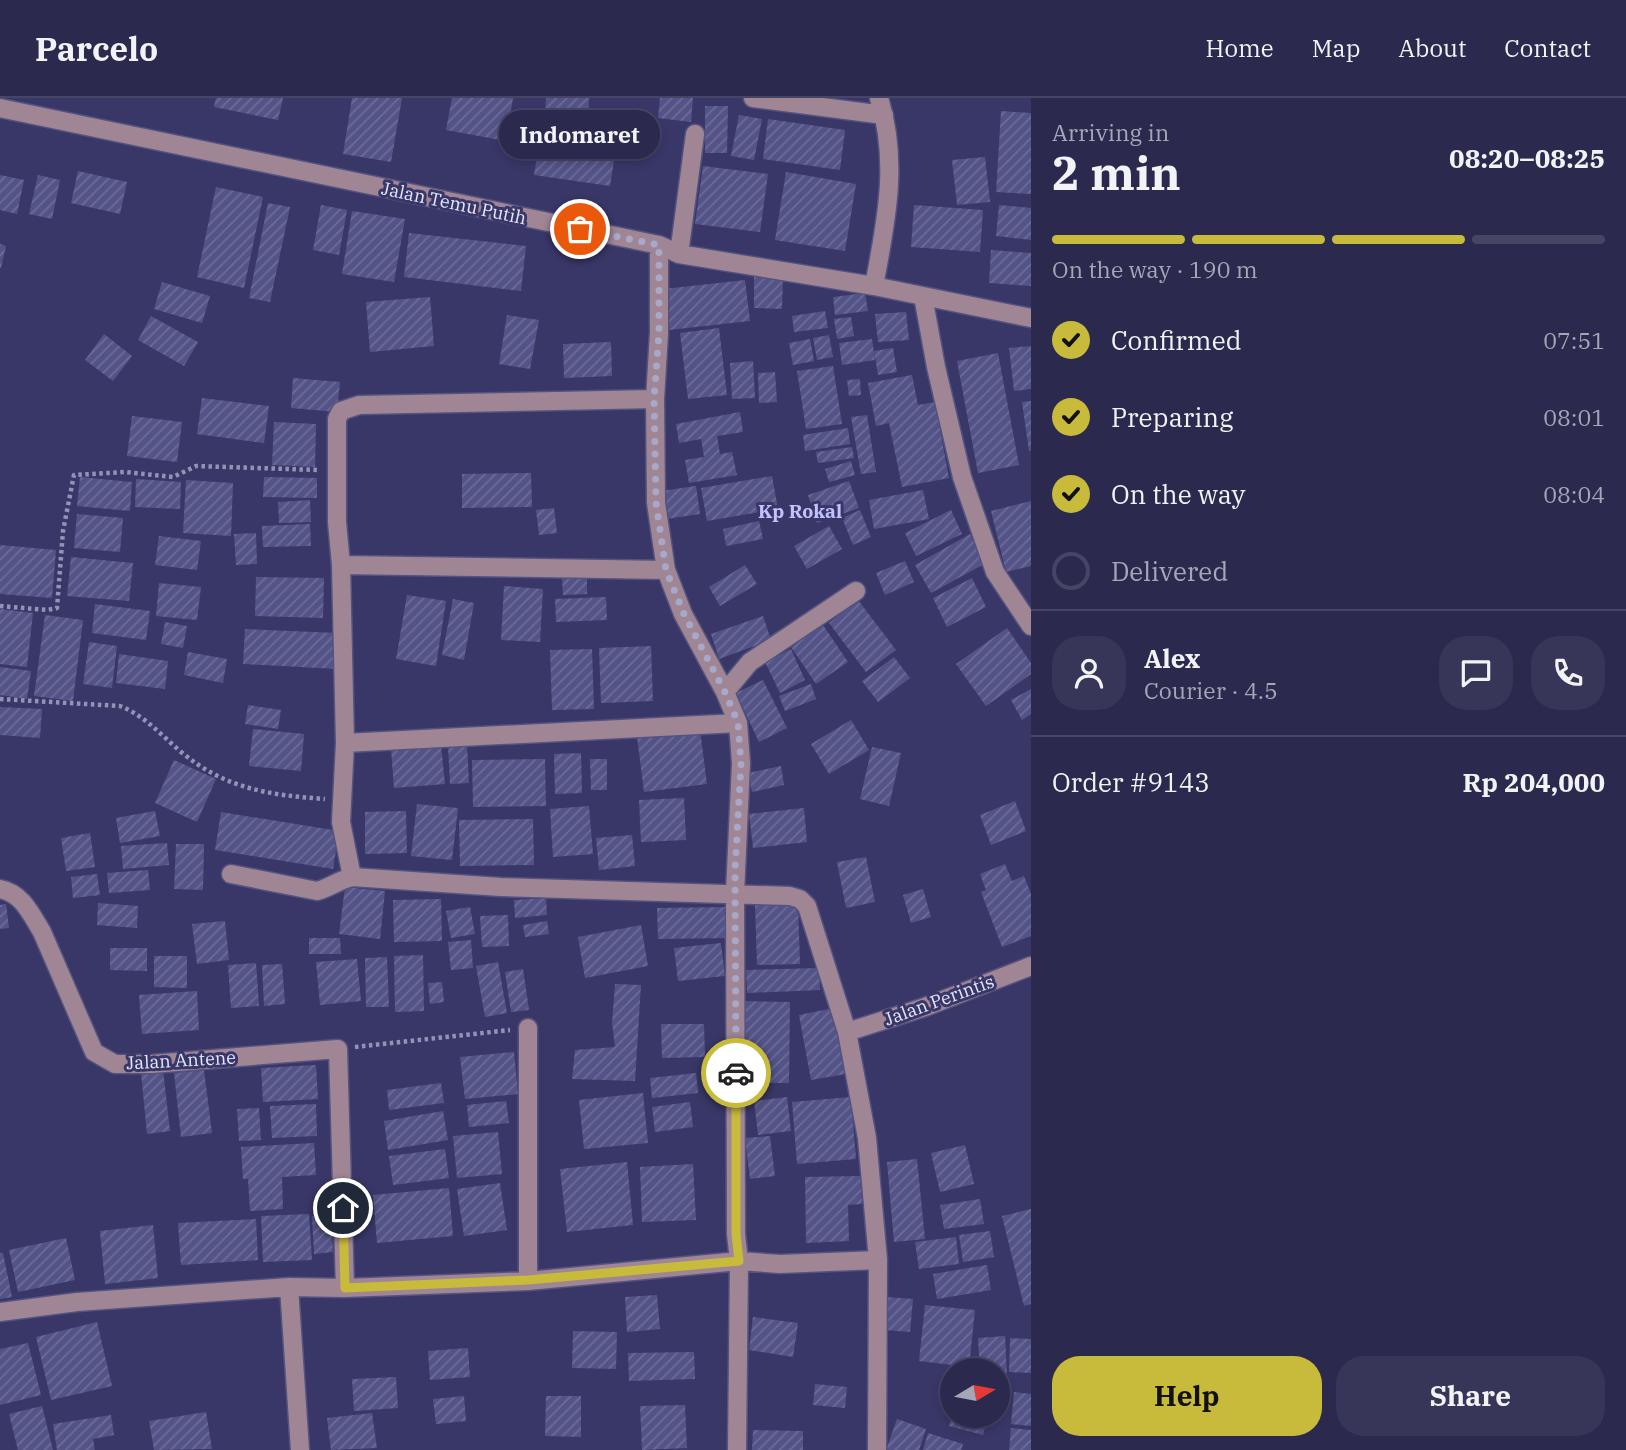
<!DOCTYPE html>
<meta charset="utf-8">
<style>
:root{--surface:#2b294e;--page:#373558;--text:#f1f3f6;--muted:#a6a6b6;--line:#474566;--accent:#c8bb3b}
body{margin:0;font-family:"IBM Plex Serif",serif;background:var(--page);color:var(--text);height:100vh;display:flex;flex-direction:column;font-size:26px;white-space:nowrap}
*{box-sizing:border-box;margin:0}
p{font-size:23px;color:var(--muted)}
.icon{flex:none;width:38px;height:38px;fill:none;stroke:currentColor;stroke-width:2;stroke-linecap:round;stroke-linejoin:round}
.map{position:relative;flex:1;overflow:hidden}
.details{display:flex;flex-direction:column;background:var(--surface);width:595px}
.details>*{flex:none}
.needle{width:46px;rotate:80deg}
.fabs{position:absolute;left:940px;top:1260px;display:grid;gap:14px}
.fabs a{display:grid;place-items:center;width:70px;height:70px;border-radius:50%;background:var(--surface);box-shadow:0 4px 10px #0003,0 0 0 2px var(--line);font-size:35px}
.pin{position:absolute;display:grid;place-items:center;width:60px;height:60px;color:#fff;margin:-30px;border:4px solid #fff;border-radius:50%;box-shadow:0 2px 7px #0007}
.courier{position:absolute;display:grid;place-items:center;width:70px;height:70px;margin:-35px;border:5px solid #c8bb3b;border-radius:50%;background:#fff;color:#222;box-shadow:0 2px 9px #0007}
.bubble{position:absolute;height:49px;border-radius:24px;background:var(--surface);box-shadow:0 4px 10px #0003,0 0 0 2px var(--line);font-size:23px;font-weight:800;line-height:49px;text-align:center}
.overview em{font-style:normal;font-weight:800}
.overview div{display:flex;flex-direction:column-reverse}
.overview{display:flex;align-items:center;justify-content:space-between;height:119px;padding:0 21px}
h1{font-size:46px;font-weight:800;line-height:52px}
.bar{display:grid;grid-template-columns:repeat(4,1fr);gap:10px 7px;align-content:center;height:84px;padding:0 21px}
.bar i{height:9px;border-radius:5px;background:var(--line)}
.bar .on{background:var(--accent)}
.bar p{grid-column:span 4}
.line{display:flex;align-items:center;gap:18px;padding:0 21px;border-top:2px solid var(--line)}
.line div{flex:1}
.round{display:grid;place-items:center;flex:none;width:74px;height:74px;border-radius:28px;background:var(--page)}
ol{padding:0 21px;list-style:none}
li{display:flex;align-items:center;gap:21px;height:77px}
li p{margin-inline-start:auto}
li .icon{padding:7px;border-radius:50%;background:var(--accent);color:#111;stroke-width:4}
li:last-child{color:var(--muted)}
li i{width:38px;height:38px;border:4px solid var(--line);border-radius:50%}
.action{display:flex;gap:14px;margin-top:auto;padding:14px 21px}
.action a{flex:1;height:80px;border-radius:28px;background:var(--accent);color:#111;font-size:28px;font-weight:800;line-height:80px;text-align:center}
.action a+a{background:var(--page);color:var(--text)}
header{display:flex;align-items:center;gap:42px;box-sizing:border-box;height:98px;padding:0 35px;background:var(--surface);border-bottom:2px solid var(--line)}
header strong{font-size:33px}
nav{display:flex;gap:38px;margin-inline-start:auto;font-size:24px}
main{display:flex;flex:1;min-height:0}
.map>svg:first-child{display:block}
.building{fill:url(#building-hatch)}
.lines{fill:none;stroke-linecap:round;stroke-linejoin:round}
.minor-casing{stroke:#545380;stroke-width:21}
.path{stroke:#9393b7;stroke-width:4.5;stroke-dasharray:3.5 3.5;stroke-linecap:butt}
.minor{stroke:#a08695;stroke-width:18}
.done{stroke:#a8a8ca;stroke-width:7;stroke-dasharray:0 12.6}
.route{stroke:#c8bb3b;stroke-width:9}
.labels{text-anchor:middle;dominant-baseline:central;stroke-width:6;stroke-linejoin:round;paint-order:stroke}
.street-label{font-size:18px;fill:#e4e5fe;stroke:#393768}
.neighbourhood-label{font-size:19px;font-weight:bold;fill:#c1c2fe;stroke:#393768}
</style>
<header>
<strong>Parcelo</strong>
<nav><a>Home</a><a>Map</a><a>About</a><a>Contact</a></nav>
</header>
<main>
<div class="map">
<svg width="1031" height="1352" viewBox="0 0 1031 1352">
<defs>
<pattern id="building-hatch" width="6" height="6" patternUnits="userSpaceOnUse" patternTransform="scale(1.75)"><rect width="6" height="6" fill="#545387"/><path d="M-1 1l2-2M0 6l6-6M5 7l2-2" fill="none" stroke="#6c6c99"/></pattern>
</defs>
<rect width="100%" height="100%" fill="#393768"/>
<!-- building -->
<path class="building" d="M216,0H283L278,22L214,9Z
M352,0H402L391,64L343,56Z
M452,0H513L506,43L446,32Z
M546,0H589L587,37L544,34Z
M660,0H693L691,24L658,20Z
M705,8H728L727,55H705Z
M1001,13L1031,15V96L996,94Z
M739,17L762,21L754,62L731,58Z
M768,21L845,32L840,72L763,61Z
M539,45L615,56L610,88L534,77Z
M985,59L990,104L957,107L952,62Z
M703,68L768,76L760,134L695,126Z
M78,73L127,84L120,116L71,105Z
M786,74L856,86L845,153L775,142Z
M0,77L24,82L17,116L0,112Z
M38,77L60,82L52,121L29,116Z
M216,89L263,99L244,190L197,179Z
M268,105L290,109L270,204L249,200Z
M321,107L347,112L339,157L313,152Z
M914,107L983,112L980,154L911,149Z
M999,107L1031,110V142L996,138Z
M352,113L405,121L394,184L342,176Z
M409,135L526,148L521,193L404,179Z
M0,146L6,148L1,170H0Z
M991,152L1031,155V188L989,185Z
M754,179L783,180L782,211L754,210Z
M745,182L750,223L669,232L664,191Z
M162,184L210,198L202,225L154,211Z
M865,195L868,213L835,217L833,199Z
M430,199L434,248L370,254L366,204Z
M825,213L828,230L794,234L792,218Z
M906,214L909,242L878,244L875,216Z
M507,217L539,222L530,271L499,266Z
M151,218L198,244L184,268L138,242Z
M851,219L854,238L837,241L834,221Z
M719,230L727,297L688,301L680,235Z
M104,236L132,258L113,283L85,262Z
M829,237L833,259L817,262L813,240Z
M810,241L814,263L793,267L789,245Z
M872,241L875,262L842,267L839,245Z
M611,244L612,278L564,280L563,246Z
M1031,248V291L1014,293L1009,250Z
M893,250L897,274L878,277L874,253Z
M998,255L1019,367L978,375L957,263Z
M753,263L755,300L732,301L730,265Z
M833,268L842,326L806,331L797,273Z
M775,274L777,304L759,305L758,275Z
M912,277L918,307L935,304L949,380L902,389L889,325L876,328L868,285Z
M293,280L340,284L337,314L291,310Z
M860,281L861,297L849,298L847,282Z
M202,300L269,308L264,345L197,336Z
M1031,303V353H1029L1022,304Z
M740,314L743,334L717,338L720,356L732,354L737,377L689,385L685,362L704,359L701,341L679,345L676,326Z
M867,317L876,374L861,376L851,319Z
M132,318L182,324L177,364L127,358Z
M274,324L316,326L315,369L272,367Z
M848,330L850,346L805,353L803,337Z
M852,349L854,360L818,365L816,354Z
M851,363L855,377L829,384L825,371Z
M531,375L532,409L462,410V376Z
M772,378L778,411L707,423L701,390Z
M80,379L132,384L130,413L77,408Z
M264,379L317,380V400L263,399Z
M136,381L181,384L180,411L135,409Z
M186,382L233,385L231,438L183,435Z
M849,383L859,410L817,425L808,397Z
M696,388L700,416L666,421L661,393Z
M923,392L929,421L874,431L869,402Z
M310,402L311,424L279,425L278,404Z
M1031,403V468L1006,474L991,413Z
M554,410L557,435L539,437L536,412Z
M860,412L871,439L853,447L842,420Z
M951,412L962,436L916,458L905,435Z
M77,416L123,420L120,454L74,450Z
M759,423L763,441L726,448L723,431Z
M310,426L311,448L263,449L262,428Z
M829,428L842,451L807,471L794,448Z
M256,435L257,466L236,467L234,436Z
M970,436L986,465L931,495L915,467Z
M159,438L201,443L197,472L155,467Z
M0,447L56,452L52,500L0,496Z
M71,459L133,465L129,503L67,498Z
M905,463L914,484L885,497L876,475Z
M745,467L757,486L720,508L709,489Z
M256,479L324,480L323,520L255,518Z
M587,479V496L563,497L562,480Z
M972,480L986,509L947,529L933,500Z
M159,485L201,489L197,522L156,518Z
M504,488L543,491L540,544L501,542Z
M407,497L446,503L436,568L396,561Z
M606,499L607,522L556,524L555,501Z
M453,501L474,505L464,562L442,557Z
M858,502L896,552L866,574L829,525Z
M95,506L150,513L146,542L92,535Z
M0,511L33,515L27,569L0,566Z
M45,517L83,522L73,603L34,598Z
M763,518L771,542L719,561L711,536Z
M165,524L187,528L183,550L161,546Z
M823,527L848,564L816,586L791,549Z
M1007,530L1031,565V576L986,608L956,566Z
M245,531L339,535L337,571L243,566Z
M89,544L117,548L112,590L83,586Z
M651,548L653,603L601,605L599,550Z
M592,551L594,611L552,612L550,552Z
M791,551L805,582L780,595L765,564Z
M188,554L227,561L223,585L184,577Z
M119,556L168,563L165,591L116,585Z
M894,559L910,580L878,604L862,583Z
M0,569L31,573L27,601L0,597Z
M763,582L787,630L759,644L736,595Z
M811,586L816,601L785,613L779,598Z
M1031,591V616L1022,622L1011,602Z
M248,607L281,612L278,631L245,626Z
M0,609L42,611L40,640L0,637Z
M851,622L869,652L829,676L811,646Z
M253,631L304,636L301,673L249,668Z
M700,632L707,686L644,694L637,639Z
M441,647L445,686L394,690L391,651Z
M467,647L469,685L450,686L448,648Z
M872,649L901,655L889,708L860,701Z
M581,655L582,695L555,696L554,656Z
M545,661L546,708L473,709L472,662Z
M590,661H607V692H591Z
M174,662L216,681L197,724L155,705Z
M781,668L784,687L752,694L748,675Z
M684,700L686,742L641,744L639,702Z
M1015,703L1026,733L991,747L980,717Z
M417,706L458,710L452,762L411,758Z
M589,708L593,756L553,759L550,711Z
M804,710L807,744L753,750L749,716Z
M155,713L160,738L120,745L116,720Z
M406,713L407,755L365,756V714Z
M221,714L339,733L333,771L215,752Z
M533,721L534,767L460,768L459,722Z
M90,735L95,769L66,773L61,740Z
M632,737L635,768L599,772L596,740Z
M167,745L169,767L123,771L121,748Z
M176,746H204L203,792L174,791Z
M866,759L875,804L846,810L837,764Z
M1005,766L1012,783L1024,778L1031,796V838L1002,849L981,794L986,792L980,776Z
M148,772L150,792L109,795L107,775Z
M97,776L100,797L73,800L71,779Z
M345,789L385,793L380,841L339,836Z
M923,791L931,819L911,825L903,797Z
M546,800L547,817L515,820L514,802Z
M441,801L442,843L394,844L393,802Z
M98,805L138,808L137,830L97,827Z
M6,806L9,830L0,831V807Z
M798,806L800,866L757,867L755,807Z
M470,809L475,836L451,840L446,813Z
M726,809L727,840L658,841L657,810Z
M508,817L509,848L482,849L480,818Z
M225,823L229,862L197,866L192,826Z
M547,823L549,836L525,839L523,827Z
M641,827L648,868L585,880L578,839Z
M309,840H340L341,856H309Z
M471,842L473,870L451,872L448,844Z
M721,845L725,878L678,883L674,850Z
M110,850H147V873L110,872Z
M423,857L424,913L395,914L394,858Z
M154,858H187V890L154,889Z
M387,859L389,909H366L365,860Z
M357,861L361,903L320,907L316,864Z
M498,864L507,915L485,919L476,868Z
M256,865L259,908L231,910L228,867Z
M282,866L285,906L264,908L262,867Z
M819,870L820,892L747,895L746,872Z
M523,871L529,912L511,914L505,874Z
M442,884L444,904L430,906L428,885Z
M615,886L641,887L635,983L572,981L575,952L615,949L612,925Z
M197,893L199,932L142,936L139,897Z
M743,903L790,904L789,985H743Z
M834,910L846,976L811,982L799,917Z
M661,926H704L705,959L662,960Z
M514,954L518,996L465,1001L460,959Z
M316,967L318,1001L263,1004L261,970Z
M163,972L170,1033L147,1036L141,975Z
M204,972L212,1035L181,1039L174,975Z
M696,975L698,995L652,1000L650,980Z
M441,985L444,1005L389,1012L387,992Z
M643,995L648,1045L584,1051L579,1002Z
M787,999L791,1033L758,1037L754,1003Z
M851,999L856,1061L797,1066L792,1004Z
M506,1003L509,1025L469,1029L467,1007Z
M690,1004L693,1029L655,1034L652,1009Z
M316,1006L317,1038L272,1040L270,1008Z
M259,1010L261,1042L239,1043L237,1011Z
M443,1013L448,1042L388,1052L384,1023Z
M498,1034L502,1076L457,1080L453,1038Z
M770,1038L775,1078L750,1081L745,1040Z
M314,1045L316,1077L282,1079L283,1111L250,1113L248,1081H243L241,1049Z
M965,1047L974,1086L940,1094L931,1055Z
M445,1051L449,1080L393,1087L389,1058Z
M917,1061L925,1141L894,1144L887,1064Z
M627,1064L633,1127L567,1134L560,1071Z
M693,1066L696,1122L642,1124L640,1069Z
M861,1078L862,1106L848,1107L849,1143L806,1145L805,1079Z
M500,1085L507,1132L464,1138L457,1091Z
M449,1090L453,1138L377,1145L373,1097Z
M980,1101L984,1126L944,1131L940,1107Z
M1031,1111V1206L1024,1208L1002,1118Z
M309,1116L312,1162L263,1164L261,1118Z
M331,1117L333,1154L314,1156L312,1118Z
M256,1121L258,1162L181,1167L178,1125Z
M153,1127L158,1180L105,1186L100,1133Z
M990,1133L994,1159L963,1164L959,1137Z
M956,1139L959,1166L919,1171L915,1144Z
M66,1140L75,1182L18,1194L9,1152Z
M0,1155H3L12,1199L0,1201Z
M987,1167L991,1192L937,1201L933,1176Z
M657,1197L660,1231L627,1234L625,1199Z
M886,1199L913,1201L910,1234L884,1232Z
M925,1207L975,1212L969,1269L919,1263Z
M753,1219L798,1225L793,1259L749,1252Z
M97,1224L112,1288L51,1302L36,1239Z
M573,1233L617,1234L616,1271L572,1270Z
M1005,1238L1007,1277H998V1272H980L978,1240Z
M1010,1240L1031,1241V1275L1009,1274Z
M28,1245L41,1297L0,1307V1251Z
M468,1250L470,1279L430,1282L428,1253Z
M694,1254L695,1281L629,1283L628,1255Z
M396,1279L398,1310L354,1313L352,1281Z
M815,1286L847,1289L845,1310L813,1307Z
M1014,1294L1031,1296V1328L1011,1326Z
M464,1298L466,1323L436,1326L433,1301Z
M546,1298H581V1339L545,1338Z
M685,1307L687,1350L642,1352L640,1308Z
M42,1308L53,1352H18L9,1316Z
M206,1314L212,1351L154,1352L149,1323Z
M372,1315L377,1350L331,1352L327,1320Z
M111,1317L114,1337L93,1341L95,1352H57L53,1326Z
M952,1318H988L983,1337L949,1328Z
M897,1321L926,1331L919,1352H886Z
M1011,1330L1031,1332V1352H1009Z
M753,1332L803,1333V1352H752Z
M928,1335L963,1346L961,1352H923Z"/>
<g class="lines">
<!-- minor casing -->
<g class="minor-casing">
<path id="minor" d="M753,0L884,17
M0,10L659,147L679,156L874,188L1031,220
M659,147V235L655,301L656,405L666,472L683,516L725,594L738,625L741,665L735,795L736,1136L739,1163L737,1352
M679,156L695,36
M874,188C886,124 899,64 879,0
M923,198L936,269L962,379L995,474L1031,528
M341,467L666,472
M725,594L750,564L856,493
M345,645L738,625
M231,776L317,793C329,790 339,782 352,779L501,789L790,798L800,801L807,808L847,934L867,1040L878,1162L877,1352
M352,779L341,724L345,645L341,467L337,424V321L341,313L359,307L655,301
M0,791C22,795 31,816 42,834L94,954L115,966H152L338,951L345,1190
M528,930V1183
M847,934L925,909L1031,868
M289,1189L300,1352
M0,1214L77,1204L289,1189L345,1190L528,1183L739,1163L780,1166L878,1162"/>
</g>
<!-- path -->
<path class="path" d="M0,508L47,512L57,510L63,433L74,377L125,374L173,379L196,368L318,372
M0,601L120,608C145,618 160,636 180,653C225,691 269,697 325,701
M355,949L510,932"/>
<!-- minor -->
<use href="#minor" class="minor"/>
</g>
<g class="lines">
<!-- done -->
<path class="done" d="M580,131L659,147V235L654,301L656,405L666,472L684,516L725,594L738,625L741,666L735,772L736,975"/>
<!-- route -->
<path class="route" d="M343,1110L345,1190L528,1182L739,1163L736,1136V975"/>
</g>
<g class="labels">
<!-- street labels -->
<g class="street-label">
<text transform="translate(454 105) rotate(12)">Jalan Temu Putih</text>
<text transform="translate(939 902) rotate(-20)">Jalan Perintis</text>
<text transform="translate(181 962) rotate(-3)">Jalan Antene</text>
</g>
<!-- neighbourhood labels -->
<g class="neighbourhood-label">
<text x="800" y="413">Kp Rokal</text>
</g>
</g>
</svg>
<div class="fabs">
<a><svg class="needle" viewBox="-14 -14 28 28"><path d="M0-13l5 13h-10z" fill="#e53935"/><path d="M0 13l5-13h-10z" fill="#a6a6b6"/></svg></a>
</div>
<div class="pin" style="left:580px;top:131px;background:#ea580c"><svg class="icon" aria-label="bag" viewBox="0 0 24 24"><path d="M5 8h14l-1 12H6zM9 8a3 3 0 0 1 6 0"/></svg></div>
<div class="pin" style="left:343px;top:1110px;background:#1f2937"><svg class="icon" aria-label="home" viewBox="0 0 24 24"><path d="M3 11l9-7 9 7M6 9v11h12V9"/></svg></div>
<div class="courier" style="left:736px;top:975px"><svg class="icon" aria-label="car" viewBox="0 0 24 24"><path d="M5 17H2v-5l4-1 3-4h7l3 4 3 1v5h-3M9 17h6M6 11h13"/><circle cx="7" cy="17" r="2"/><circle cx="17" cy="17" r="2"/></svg></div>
<div class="bubble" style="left:499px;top:12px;width:161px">Indomaret</div>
</div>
<section class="details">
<div class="overview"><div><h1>2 min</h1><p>Arriving in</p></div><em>08:20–08:25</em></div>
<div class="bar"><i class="on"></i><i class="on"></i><i class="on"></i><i></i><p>On the way · 190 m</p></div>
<ol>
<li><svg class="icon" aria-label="check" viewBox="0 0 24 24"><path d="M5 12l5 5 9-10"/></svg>Confirmed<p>07:51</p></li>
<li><svg class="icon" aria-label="check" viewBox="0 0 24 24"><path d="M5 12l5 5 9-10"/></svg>Preparing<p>08:01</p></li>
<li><svg class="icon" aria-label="check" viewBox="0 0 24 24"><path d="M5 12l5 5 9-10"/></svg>On the way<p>08:04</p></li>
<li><i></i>Delivered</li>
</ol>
<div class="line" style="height:126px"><a class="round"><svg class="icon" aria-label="person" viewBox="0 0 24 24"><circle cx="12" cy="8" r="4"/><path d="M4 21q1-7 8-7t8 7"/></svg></a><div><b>Alex</b><p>Courier · 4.5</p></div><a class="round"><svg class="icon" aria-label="chat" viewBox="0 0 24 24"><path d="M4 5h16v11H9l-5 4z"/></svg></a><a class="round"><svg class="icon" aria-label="phone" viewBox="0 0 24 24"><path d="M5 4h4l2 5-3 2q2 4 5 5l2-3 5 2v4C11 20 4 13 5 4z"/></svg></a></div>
<div class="line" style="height:91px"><div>Order #9143</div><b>Rp 204,000</b></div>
<div class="action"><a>Help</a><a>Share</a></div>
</section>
</main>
